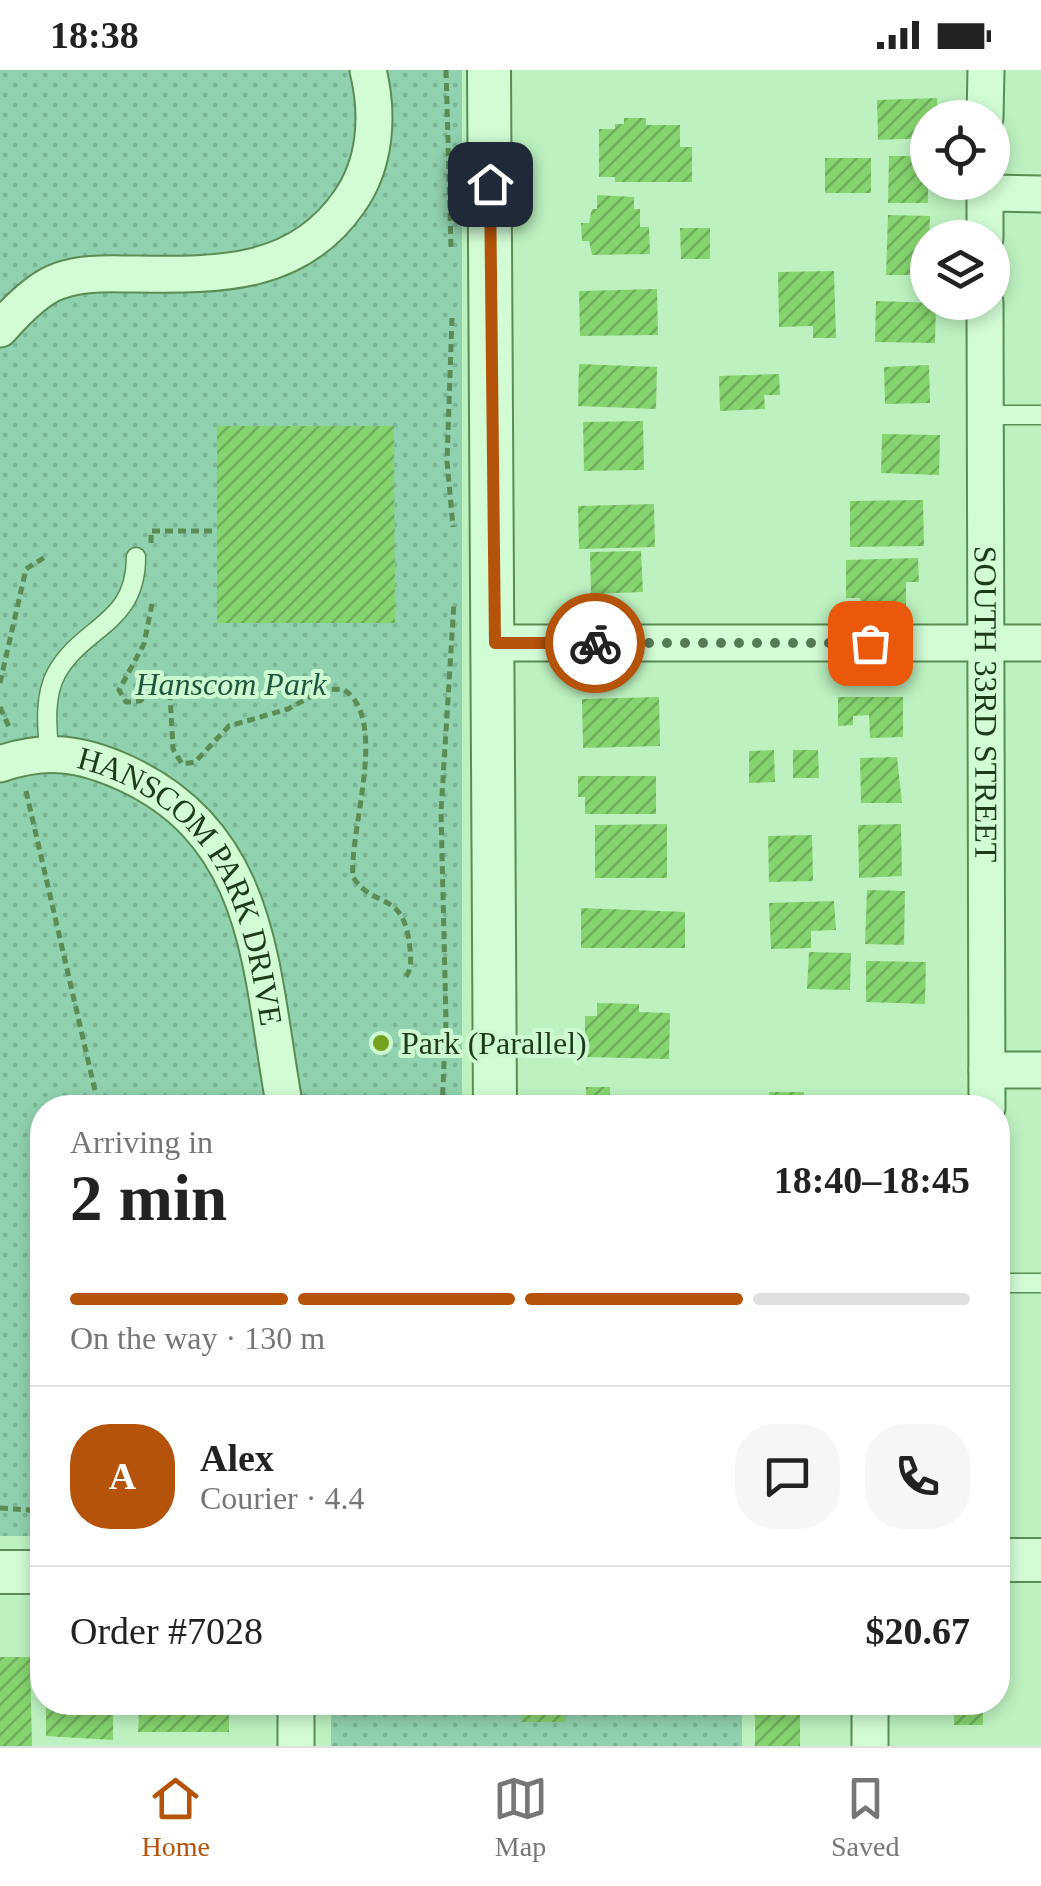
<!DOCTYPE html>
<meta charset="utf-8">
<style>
:root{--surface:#fff;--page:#f6f6f6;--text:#222;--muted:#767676;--line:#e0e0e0;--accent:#b45309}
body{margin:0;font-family:Georgia,serif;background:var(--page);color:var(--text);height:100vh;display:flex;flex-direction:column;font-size:38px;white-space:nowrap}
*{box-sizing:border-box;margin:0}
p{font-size:32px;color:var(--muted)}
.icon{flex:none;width:55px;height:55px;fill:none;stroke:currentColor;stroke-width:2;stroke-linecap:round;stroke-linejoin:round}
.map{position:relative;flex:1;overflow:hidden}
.side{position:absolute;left:30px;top:1025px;width:980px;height:620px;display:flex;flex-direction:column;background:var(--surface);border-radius:40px;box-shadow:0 5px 15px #0003}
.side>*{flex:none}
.controls{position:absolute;left:910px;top:30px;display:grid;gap:20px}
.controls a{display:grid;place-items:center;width:100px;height:100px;border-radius:50%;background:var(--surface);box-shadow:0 5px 15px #0003;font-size:50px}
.pin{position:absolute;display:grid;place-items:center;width:85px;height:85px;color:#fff;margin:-42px;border-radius:20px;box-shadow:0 5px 15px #0006}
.courier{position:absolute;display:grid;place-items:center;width:100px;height:100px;margin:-50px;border:8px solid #b45309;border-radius:50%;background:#fff;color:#222;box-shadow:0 2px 12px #0007}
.overview em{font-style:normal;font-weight:600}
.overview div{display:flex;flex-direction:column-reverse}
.overview{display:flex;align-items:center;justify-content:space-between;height:170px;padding:0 40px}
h1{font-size:65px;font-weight:600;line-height:75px}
.bar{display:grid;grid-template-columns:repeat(4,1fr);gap:15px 10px;align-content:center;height:120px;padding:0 40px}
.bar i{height:12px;border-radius:8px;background:var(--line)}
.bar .active{background:var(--accent)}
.bar p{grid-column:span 4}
.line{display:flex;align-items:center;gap:25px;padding:0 40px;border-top:2px solid var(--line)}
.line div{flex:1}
.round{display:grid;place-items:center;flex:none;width:105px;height:105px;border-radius:40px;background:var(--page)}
.status{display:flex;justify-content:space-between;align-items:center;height:70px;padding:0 50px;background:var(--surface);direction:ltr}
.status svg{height:28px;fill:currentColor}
.tabs{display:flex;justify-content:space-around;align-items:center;height:140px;border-top:2px solid var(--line);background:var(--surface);font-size:28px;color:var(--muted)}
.tabs a{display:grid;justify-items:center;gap:5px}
.tabs .active{color:var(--accent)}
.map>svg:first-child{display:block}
.park{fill:url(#park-dots)}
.building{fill:url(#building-hatch)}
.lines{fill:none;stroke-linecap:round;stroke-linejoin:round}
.service-casing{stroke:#5a8c54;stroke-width:21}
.minor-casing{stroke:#5a8c54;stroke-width:39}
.tertiary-casing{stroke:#5a8c54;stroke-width:46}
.path{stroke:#5a8c54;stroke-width:5;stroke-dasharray:8 5;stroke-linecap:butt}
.service{stroke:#d1fcd4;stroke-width:18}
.minor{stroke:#d1fcd4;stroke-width:35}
.tertiary{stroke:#d1fcd4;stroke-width:42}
.done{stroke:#567a55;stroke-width:10;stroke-dasharray:0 18}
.route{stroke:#b45309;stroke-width:12}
.poi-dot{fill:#73a11e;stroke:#cdf9d0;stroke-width:4}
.labels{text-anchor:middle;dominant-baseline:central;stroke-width:8;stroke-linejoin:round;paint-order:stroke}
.park-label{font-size:32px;font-style:italic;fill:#1f5842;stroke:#cdf9d0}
.street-label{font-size:32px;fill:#1f3a1b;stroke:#cdf9d0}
.poi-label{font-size:32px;fill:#1f3a1b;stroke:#cdf9d0;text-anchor:start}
</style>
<div class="status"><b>18:38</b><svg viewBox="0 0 49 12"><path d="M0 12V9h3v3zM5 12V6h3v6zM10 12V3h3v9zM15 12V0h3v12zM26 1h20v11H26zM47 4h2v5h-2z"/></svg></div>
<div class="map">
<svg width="1041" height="1676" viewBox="0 0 1041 1676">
<defs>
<pattern id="park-dots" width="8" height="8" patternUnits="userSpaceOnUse" patternTransform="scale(2.5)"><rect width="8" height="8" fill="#90d1af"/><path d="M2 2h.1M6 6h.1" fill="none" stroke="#7cb496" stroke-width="1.8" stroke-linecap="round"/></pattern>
<pattern id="building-hatch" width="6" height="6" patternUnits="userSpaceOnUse" patternTransform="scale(2.5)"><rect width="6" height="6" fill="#86d46f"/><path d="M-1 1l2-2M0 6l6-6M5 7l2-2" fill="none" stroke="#6dad5a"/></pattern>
</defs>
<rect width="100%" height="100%" fill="#bdf2c0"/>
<!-- park -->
<path class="park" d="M0,0H462V1037L42,1038V1466H0Z
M331,1633H742V1676H331Z"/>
<!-- building -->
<path class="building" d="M937,28L938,48H928V68L878,70L877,30Z
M624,48H646V55H680V77H692V112H615V107H599V59H615V54H624Z
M889,86H928V133H888Z
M825,88H871V123H825Z
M597,125L634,127V139H640V157H649L650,184L592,185L589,171H582L581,153H589L592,139H597Z
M888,145L930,146L928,205H886Z
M680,158H710V189H681Z
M834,201L836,268H813V256L779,257L778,202Z
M657,219L658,265L580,266L579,221Z
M876,231L936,233L935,273L875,272Z
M579,294L657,297L656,339L578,336Z
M929,295L930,333L885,334L884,297Z
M779,304L780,325H764L765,339L720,341L719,306Z
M643,351L644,400L584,401L583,352Z
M217,356H394L395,553H217Z
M882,364L940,365L939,405L881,403Z
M923,430L924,476L850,477V431Z
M654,434L655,477L579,479L578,436Z
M641,481L643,522L591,524L590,482Z
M918,488L919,512H906V537L860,538V528H846V490Z
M659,627L660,676L583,678L582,629Z
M838,627H903V667L870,668L869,645L853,646V655L838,656Z
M774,680L775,712L749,713V681Z
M793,680H818L819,708H793Z
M897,687L902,733H861L860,688Z
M578,706H656V744H585V727H578Z
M667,754V808H595V755Z
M901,754L902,806L859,808L858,755Z
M812,765L813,811L769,812L768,766Z
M867,820L905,821L904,875L865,874Z
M834,831L836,860L811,861V878L771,879L769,833Z
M581,838L685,842V878H581Z
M809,882L851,883L850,920L807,919Z
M866,891L926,892L925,934L866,932Z
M597,933L639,934V942L670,943L669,989L585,987V946H597Z
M586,1017H610V1028H673V1038H586Z
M769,1022H804V1038H769Z
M809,1028H842V1038H809Z
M863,1029L915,1030V1038H863Z
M0,1587H30L32,1676H0Z
M998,1593H1008V1614L998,1615Z
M46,1632H113V1670L46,1666Z
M121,1632H229V1662H138L139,1642L121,1641Z
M755,1632H800V1676H755Z
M954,1632H983V1655H954Z
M521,1633H565V1652H521Z"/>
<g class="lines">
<!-- service casing -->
<g class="service-casing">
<path id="service" d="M985,345H1041
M49,681C47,656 44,627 56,604C83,555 136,555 136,487
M998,1213H1041"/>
</g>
<!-- minor casing -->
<g class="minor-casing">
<g id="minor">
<path d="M985,48L986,0"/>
<path d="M985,112V168"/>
<path d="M984,123L1041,124"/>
<path id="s1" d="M985,232L987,1038"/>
<path d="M0,259C15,242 38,218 59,211C83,202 110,204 135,204C217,205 297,207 349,132C376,94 379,45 368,0"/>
<path d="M495,573H1041"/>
<path id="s2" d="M0,694C46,678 81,683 125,703C265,767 260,905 285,1038"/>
<path d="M987,1000H1041"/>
<path d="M296,1676V1632"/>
<path d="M870,1676V1632"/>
</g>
</g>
<!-- tertiary casing -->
<g class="tertiary-casing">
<path id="tertiary" d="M489,0L495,1038
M998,1490H1041
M0,1502H42"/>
</g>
<!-- path -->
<path class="path" d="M446,0L451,177
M452,248L447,391L453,457
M151,473V461H217
M152,534L144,574L119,620L126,632L140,631L158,617L170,624L173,679L182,694L195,692L229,656L288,639L323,620L343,619C390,648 349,758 353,807C375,841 404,818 410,879C411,891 412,900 404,909
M0,613L26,499L45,487
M0,637L9,657
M26,721L99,1038
M442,1038L446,951L441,742L454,532
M0,1438L42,1441"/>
<!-- service -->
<use href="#service" class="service"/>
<!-- minor -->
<use href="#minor" class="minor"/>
<!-- tertiary -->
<use href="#tertiary" class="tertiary"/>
</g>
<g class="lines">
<!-- done -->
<path class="done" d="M595,573H870"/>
<!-- route -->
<path class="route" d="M490,114L495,573H595"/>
</g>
<!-- markers -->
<circle class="poi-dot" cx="381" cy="973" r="10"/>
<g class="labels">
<!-- park labels -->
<g class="park-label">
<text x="231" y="614">Hanscom Park</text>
</g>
<!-- street labels -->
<g class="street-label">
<text stroke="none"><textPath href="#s1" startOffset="402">SOUTH 33RD STREET</textPath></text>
<text stroke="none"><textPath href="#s2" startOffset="258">HANSCOM PARK DRIVE</textPath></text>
</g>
<!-- poi labels -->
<g class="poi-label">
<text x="401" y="973">Park (Parallel)</text>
</g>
</g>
</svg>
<div class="controls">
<a><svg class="icon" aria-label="locate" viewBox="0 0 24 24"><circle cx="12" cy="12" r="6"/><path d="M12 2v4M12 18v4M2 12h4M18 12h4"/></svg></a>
<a><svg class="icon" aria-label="layers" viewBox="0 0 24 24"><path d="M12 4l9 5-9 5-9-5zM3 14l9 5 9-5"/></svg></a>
</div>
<div class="pin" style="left:870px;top:573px;background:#ea580c"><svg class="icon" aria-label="bag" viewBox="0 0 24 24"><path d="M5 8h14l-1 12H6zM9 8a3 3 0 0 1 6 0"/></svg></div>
<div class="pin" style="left:490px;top:114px;background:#1f2937"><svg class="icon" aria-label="home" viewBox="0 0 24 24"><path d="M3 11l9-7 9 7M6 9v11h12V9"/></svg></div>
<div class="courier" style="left:595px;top:573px"><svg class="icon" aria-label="bike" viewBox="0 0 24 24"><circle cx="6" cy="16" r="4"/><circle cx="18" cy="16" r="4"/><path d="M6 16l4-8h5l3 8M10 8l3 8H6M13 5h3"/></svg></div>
<section class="side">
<div class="overview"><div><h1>2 min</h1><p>Arriving in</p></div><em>18:40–18:45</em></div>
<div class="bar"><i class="active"></i><i class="active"></i><i class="active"></i><i></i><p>On the way · 130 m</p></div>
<div class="line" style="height:180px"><b class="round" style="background:var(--accent);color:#fff">A</b><div><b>Alex</b><p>Courier · 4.4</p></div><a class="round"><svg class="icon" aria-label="chat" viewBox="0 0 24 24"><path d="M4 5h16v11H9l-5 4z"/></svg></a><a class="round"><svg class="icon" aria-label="phone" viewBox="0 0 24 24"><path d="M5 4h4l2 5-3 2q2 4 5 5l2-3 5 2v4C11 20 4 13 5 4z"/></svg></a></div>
<div class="line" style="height:130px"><div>Order #7028</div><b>$20.67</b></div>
</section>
</div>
<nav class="tabs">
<a class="active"><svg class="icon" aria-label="home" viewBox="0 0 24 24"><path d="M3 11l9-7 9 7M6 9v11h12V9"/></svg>Home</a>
<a><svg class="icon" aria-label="map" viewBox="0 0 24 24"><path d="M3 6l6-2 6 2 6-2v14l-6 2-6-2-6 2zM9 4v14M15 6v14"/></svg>Map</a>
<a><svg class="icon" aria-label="saved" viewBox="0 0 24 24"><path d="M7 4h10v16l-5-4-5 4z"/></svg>Saved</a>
</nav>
